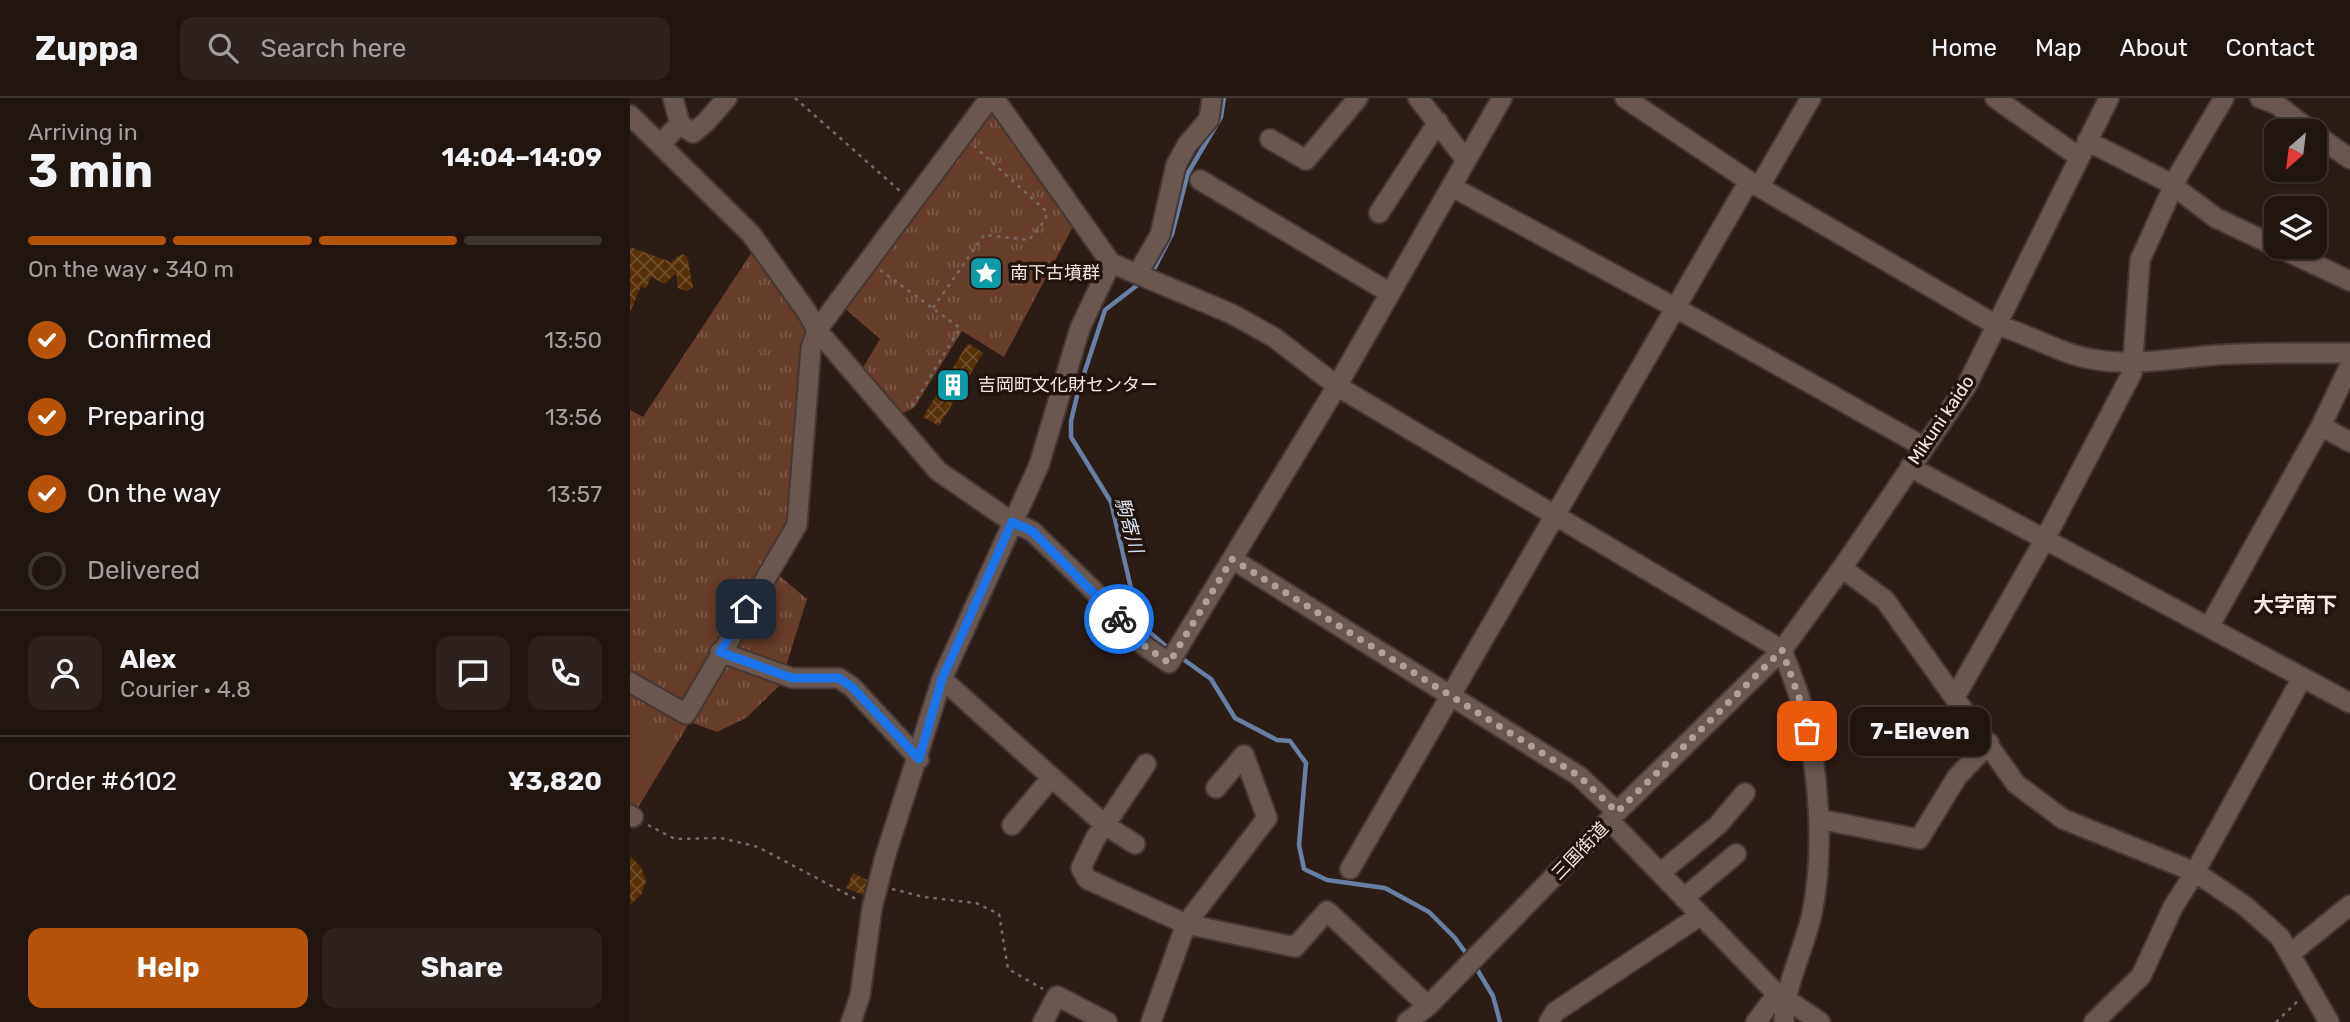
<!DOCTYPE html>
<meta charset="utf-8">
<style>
:root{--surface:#211510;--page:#2d221e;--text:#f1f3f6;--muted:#a29f9f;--line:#3e3430;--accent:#b45309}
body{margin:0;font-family:Rubik,"Noto Sans JP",sans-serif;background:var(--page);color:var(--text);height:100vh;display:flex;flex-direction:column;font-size:26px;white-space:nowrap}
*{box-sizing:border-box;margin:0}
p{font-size:23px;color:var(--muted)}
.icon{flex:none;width:38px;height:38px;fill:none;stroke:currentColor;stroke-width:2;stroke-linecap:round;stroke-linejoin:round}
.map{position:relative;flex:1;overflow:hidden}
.details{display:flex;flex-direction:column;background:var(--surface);width:630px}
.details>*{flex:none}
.needle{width:46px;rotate:208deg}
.buttons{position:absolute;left:1634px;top:21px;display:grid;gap:14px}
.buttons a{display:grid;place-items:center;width:63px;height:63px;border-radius:14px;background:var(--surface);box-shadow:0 2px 5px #0004,0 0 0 2px var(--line);font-size:35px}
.pin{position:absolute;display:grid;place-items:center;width:60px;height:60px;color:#fff;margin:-30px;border-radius:14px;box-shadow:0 4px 10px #0006}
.courier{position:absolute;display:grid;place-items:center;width:70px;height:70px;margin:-35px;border:5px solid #1a73e8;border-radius:50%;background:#fff;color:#222;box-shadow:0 2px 9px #0007}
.bubble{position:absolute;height:49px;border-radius:14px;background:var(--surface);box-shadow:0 2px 5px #0004,0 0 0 2px var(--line);font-size:23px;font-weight:700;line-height:49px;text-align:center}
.overview em{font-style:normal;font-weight:700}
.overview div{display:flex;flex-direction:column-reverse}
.overview{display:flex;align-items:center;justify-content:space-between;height:119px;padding:0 28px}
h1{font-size:46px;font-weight:700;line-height:52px}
.bar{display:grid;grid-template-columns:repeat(4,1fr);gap:10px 7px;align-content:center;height:84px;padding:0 28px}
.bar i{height:9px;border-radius:5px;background:var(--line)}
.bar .selected{background:var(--accent)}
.bar p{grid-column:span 4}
.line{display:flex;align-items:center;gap:18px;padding:0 28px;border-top:2px solid var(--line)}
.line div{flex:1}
.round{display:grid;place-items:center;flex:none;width:74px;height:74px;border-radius:14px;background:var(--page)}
ol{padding:0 28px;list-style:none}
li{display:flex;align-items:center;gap:21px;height:77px}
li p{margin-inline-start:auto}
li .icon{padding:7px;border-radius:50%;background:var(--accent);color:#fff;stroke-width:4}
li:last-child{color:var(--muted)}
li i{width:38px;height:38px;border:4px solid var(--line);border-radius:50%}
.primary-button{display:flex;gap:14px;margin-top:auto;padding:14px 28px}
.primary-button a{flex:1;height:80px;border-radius:14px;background:var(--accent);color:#fff;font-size:28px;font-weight:700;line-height:80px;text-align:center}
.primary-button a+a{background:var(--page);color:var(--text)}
header{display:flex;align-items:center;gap:42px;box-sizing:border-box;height:98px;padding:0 35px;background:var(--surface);border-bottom:2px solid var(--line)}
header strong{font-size:33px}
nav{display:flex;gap:38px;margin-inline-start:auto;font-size:24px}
.search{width:490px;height:63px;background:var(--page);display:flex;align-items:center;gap:18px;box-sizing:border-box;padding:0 24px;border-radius:14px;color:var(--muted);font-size:26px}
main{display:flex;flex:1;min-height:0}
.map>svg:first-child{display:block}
.grass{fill:url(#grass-tufts)}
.pitch{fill:#673d2b}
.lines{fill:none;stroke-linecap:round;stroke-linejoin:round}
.stream{stroke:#6880a3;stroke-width:4.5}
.building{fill:url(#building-cross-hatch)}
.minor-casing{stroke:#453834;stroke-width:23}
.path{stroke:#776963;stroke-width:2.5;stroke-dasharray:3.5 5;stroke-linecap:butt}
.minor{stroke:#6a574f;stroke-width:19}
.done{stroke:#ada19b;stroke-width:7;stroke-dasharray:0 12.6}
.route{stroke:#1a73e8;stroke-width:9}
.labels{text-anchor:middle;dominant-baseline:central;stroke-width:7;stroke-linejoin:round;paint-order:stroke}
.poi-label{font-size:18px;fill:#f3e8e3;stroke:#22130d;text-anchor:start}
.street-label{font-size:18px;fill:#f3e8e3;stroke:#22130d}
.water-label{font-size:19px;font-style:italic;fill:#d8e4f4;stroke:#22130d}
.quarter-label{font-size:21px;font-weight:bold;fill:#f3e8e3;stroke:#22130d}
</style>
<header>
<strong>Zuppa</strong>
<div class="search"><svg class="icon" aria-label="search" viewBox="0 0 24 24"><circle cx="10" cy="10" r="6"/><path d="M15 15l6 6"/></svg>Search here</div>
<nav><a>Home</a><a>Map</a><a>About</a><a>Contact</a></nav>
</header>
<main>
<section class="details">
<div class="overview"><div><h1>3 min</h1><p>Arriving in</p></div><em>14:04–14:09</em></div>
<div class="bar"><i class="selected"></i><i class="selected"></i><i class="selected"></i><i></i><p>On the way · 340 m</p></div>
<ol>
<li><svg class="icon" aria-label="check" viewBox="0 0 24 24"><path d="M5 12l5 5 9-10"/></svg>Confirmed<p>13:50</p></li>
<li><svg class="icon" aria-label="check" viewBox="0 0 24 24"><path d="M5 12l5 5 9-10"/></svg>Preparing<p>13:56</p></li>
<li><svg class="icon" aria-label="check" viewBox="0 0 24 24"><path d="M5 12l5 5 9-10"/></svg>On the way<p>13:57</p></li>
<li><i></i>Delivered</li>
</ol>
<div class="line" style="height:126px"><a class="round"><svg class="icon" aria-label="person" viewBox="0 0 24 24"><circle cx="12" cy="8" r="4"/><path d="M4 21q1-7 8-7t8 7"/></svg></a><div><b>Alex</b><p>Courier · 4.8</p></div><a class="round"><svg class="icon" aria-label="chat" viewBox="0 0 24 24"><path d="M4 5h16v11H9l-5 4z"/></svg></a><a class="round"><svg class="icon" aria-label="phone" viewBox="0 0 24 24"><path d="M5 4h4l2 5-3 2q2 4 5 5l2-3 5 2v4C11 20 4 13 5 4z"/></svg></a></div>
<div class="line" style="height:91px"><div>Order #6102</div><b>¥3,820</b></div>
<div class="primary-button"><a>Help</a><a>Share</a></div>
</section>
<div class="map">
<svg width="1720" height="924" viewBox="0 0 1720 924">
<defs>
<pattern id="grass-tufts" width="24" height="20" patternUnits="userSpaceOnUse" patternTransform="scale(1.75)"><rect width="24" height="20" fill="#673d2b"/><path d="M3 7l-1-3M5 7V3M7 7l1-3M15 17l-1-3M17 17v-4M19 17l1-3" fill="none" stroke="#7d594a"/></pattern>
<pattern id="building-cross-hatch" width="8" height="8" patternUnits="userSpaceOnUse" patternTransform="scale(1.75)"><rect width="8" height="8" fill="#563006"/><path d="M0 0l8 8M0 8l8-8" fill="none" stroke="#6f4e2a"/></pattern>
</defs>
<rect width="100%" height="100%" fill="#2c1c16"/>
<!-- grass -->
<path class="grass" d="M358,8L446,123L374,259L332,233L284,310L266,318L229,276L250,241L213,209Z
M124,151L180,229L160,428L138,468L177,501L150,587L116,620L87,634L60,624L4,716L0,714V312L13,319Z"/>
<!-- pitch -->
<path class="pitch" d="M0,617L45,644L5,711L0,708Z"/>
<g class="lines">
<!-- stream -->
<path class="stream" d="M522,175L542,136L558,75L591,19L594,0
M510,185L475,212L448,294L441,323V339L481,404L509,525L540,552
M550,559L581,581L605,620L647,642L660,643L676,665L669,747L674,771L697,782L755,790L799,814L825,840L838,858
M845,868L863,898L870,924"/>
</g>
<!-- building -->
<path class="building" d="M0,149L41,164L51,156L57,158L63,189L57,193L48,190L46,175L35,186L21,179L16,191L11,188L0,214Z
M338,245L353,255L309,328L293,319Z
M0,758L11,769L16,783L11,797L0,807Z
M223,775L237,782L233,797L216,790Z"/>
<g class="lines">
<!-- minor casing -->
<g class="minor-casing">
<path id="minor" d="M43,0L50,26
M364,0L481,165L602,216L645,240L707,288L1152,552C1159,570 1167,589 1172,608C1189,670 1195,752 1182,815C1174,853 1155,884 1154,924
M788,0L836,62
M995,0L1119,83L1366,227C1400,236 1433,258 1468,262C1506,268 1548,260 1586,257C1630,254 1675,255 1720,255
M1365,0L1449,59
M1630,0L1646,6L1681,33
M0,17L121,136L177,214L187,232L308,373L382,424L402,433L463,492L512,546L539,565L707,288L872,0
M1685,36L1720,61
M640,41L676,62L728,0
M1457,43L1538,84L1586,120L1720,183
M30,46L50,26L63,35L76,24L97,0
M570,82L760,195
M822,89L1046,210L1294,349
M1129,89L1181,0
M749,115L808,24
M508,175L530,137L546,67L557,47L579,21L582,0
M1691,328L1720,344
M1280,369L1720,605
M602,461L949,678L987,714
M1212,470L1255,502L1386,686L1433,721L1565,774L1615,808L1650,839L1699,924
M1579,529L1691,328L1720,267
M90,554L162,580H209L222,589L289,661
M312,581L475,727L466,739L451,770L457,781L556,826L665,849L697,813L798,908
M0,584L56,616L167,427L181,250L187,232L360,0
M1325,599L1415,441L1502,275L1510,162L1549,76L1594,0
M0,717L3,719
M1189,721L1289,741L1327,679L1359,645
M979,722L1143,892L1190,924
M382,727L422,679
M505,746L475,727L516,666
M720,771L1119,83
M1030,775L1088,727L1115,695
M1054,800L1106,756
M1660,856L1720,807
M221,924L230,898L242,810L255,759L312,581L409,367L450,230L481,165
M413,924L427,898L477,924
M521,924L556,826L637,720L614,657L586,690
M777,924L798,908L979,722L1152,552L1212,470L1337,287L1479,0
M919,924L925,914L1071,817
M1126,924L1145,899L1155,901
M1464,924L1511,878L1543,809L1565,774L1672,580"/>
</g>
<!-- path -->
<path class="path" d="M165,0L270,93
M250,172L330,230L283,307L277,310
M303,210L354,137L399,142L416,121V113L344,48
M18,727L45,741L91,740L128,749L228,802
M262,791L294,799L346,805L369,816L378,871L413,891
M1646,924L1669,902"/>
<!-- minor -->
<use href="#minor" class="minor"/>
</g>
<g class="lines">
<!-- done -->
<path class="done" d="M489,521L512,546L539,565L602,461L949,678L987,714L1152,552L1172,608L1177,633"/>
<!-- route -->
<path class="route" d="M116,511L90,554L162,580H209L222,589L289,661L312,581L382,424L402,433L489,521"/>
</g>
<!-- icons -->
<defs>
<g id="sight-square" transform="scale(1.75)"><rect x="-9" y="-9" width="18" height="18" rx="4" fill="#0f9aa8" stroke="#22130d"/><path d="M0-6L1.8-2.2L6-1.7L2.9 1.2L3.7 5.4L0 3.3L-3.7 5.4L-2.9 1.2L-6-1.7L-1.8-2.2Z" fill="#fff"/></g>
<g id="building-square" transform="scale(1.75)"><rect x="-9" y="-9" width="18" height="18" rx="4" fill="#0f9aa8" stroke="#22130d"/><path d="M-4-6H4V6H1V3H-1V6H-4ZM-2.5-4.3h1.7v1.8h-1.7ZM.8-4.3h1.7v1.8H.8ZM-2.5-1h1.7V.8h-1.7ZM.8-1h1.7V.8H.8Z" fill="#fff"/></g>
</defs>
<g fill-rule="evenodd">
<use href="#sight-square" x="356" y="175"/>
<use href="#building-square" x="323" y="287"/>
</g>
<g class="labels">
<!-- poi labels -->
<g class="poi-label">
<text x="380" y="175">南下古墳群</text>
<text x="348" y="287">吉岡町文化財センター</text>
</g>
<!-- street labels -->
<g class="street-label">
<text transform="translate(1311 322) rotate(-56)">Mikuni kaido</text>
<text transform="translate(950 753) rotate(-46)">三国街道</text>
</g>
<!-- water labels -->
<g class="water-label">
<text transform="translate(499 427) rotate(74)">駒寄川</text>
</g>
<!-- quarter labels -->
<g class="quarter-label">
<text x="1665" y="506">大字南下</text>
</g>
</g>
</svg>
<div class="buttons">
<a><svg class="needle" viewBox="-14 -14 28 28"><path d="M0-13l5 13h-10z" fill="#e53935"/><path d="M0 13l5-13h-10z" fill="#a29f9f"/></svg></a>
<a><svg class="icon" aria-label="layers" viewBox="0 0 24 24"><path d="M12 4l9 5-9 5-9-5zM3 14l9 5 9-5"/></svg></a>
</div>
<div class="pin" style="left:1177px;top:633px;background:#ea580c"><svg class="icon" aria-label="bag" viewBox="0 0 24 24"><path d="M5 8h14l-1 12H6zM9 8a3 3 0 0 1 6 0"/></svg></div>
<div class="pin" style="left:116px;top:511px;background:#1f2937"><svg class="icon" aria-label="home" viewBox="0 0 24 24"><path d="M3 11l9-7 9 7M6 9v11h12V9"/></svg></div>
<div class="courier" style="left:489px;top:521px"><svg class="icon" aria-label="bike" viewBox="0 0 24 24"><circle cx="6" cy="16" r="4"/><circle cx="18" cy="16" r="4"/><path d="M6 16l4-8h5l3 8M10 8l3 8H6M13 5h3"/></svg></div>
<div class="bubble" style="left:1220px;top:609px;width:140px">7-Eleven</div>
</div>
</main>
